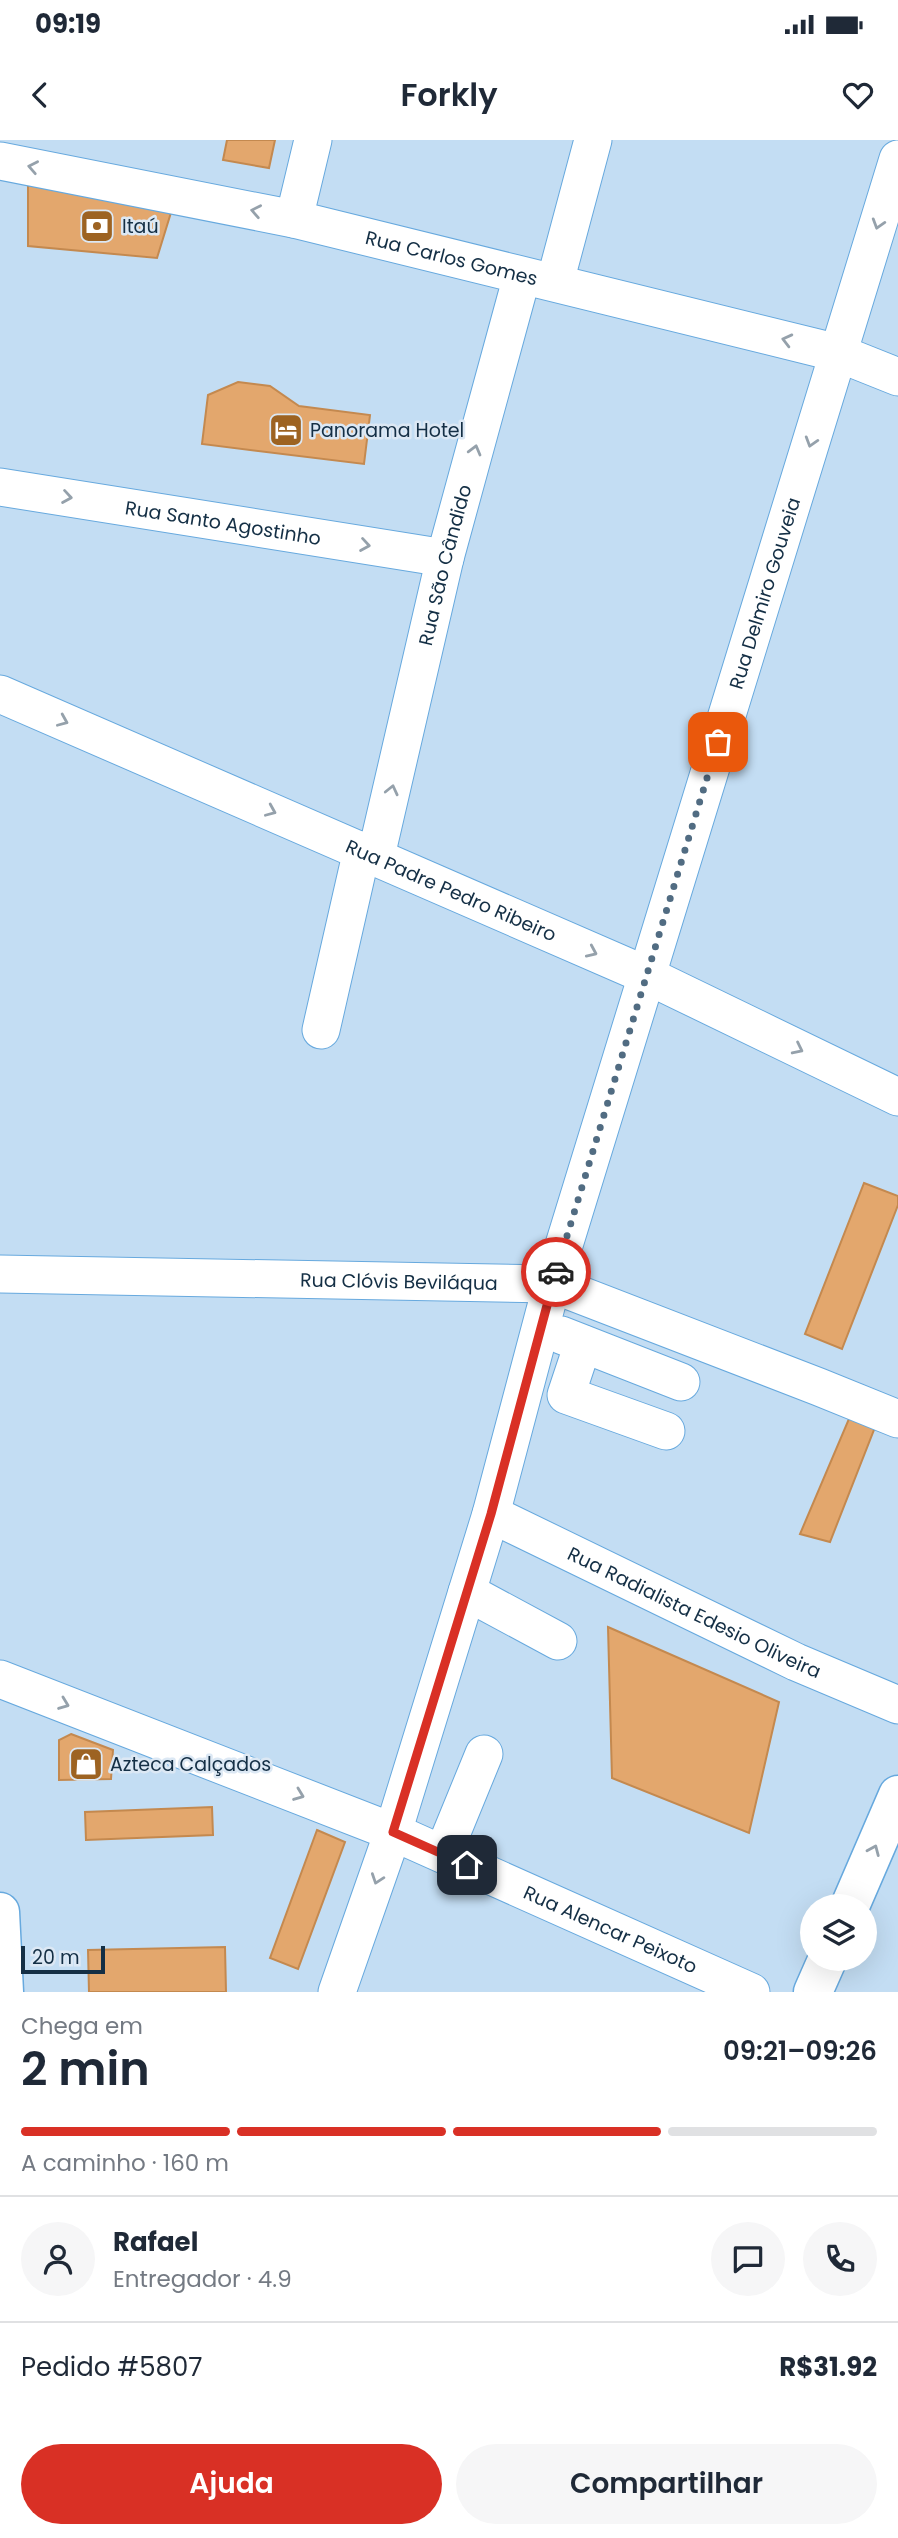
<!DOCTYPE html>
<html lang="pt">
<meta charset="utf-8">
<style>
:root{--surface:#fff;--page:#f6f6f7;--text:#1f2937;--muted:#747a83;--line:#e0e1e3;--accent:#d93025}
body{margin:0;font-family:Poppins,sans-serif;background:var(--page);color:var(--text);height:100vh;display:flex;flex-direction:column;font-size:26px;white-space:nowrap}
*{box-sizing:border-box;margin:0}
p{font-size:23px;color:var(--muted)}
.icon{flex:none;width:38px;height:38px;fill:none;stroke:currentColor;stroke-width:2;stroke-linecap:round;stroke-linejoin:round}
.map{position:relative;height:1852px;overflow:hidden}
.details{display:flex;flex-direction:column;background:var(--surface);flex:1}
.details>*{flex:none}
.buttons{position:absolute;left:800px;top:1754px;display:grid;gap:14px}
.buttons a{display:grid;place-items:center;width:77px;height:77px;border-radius:50%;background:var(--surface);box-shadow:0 7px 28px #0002;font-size:35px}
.scale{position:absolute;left:21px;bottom:18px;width:84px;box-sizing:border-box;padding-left:7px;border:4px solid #142f45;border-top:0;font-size:19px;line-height:24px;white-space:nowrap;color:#142f45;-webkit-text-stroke:5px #dce8f4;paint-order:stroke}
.pin{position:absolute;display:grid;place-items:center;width:60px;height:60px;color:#fff;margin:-30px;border-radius:14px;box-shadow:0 4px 10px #0006}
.courier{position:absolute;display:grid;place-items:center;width:70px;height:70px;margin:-35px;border:5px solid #d93025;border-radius:50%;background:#fff;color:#222;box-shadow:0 2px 9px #0007}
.overview em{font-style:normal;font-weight:600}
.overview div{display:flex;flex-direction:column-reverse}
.overview{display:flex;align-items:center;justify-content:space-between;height:119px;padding:0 21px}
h1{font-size:46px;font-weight:600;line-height:52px}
.bar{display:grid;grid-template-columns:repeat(4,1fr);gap:10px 7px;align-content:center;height:84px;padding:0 21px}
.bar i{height:9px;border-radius:5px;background:var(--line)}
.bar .on{background:var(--accent)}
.bar p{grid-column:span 4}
.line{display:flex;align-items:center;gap:18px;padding:0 21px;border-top:2px solid var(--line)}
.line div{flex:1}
.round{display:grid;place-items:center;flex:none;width:74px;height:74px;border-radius:37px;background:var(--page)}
.cta{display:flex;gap:14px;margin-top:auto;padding:14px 21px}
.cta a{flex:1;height:80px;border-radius:42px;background:var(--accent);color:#fff;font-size:28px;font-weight:600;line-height:80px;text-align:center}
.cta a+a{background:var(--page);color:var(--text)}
.status{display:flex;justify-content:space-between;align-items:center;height:49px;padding:0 35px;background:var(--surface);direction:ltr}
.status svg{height:19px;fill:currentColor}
header{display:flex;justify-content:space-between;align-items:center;height:91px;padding:0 21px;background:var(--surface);font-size:32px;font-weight:600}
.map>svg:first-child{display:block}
.building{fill:#e3a76d;stroke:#c4894f;stroke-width:2}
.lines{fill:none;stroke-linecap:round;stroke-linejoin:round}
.minor-casing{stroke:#67a9de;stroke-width:39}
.highway-casing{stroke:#67a9de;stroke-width:41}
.minor{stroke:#fff;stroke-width:37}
.highway{stroke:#fff;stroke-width:38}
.oneway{stroke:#95a1ab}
.done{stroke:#516c82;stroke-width:7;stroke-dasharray:0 12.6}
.route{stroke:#d93025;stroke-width:9}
.labels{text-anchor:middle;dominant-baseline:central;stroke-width:5;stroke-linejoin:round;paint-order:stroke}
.poi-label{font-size:19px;fill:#142f45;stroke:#dce8f4;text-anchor:start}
.street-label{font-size:19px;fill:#142f45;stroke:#dce8f4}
</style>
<div class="status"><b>09:19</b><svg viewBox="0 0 49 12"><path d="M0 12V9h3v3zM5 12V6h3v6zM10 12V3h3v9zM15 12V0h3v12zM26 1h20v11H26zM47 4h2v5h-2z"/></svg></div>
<header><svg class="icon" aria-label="back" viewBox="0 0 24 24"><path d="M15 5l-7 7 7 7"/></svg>Forkly<svg class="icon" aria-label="heart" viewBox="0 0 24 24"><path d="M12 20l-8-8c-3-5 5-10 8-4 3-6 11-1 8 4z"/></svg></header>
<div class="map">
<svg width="898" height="1852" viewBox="0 0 898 1852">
<rect width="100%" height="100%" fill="#c3ddf3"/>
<!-- building -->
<path class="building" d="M227,0H275L269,28L223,20Z
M28,41L173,66L157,118L28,106Z
M238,242L270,246L299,266L370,275L364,324L202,304L208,255Z
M864,1043L898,1056V1065L842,1209L805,1194Z
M854,1267L879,1277L830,1402L800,1394Z
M608,1487L779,1562L749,1693L612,1638Z
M71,1594L113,1610L111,1639L59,1640V1600Z
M212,1667L213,1695L86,1700L85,1672Z
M317,1690L345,1702L298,1829L270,1818Z
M225,1807L226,1852H89L88,1810Z"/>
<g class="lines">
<!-- minor casing -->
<g class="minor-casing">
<g id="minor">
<path id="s1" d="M0,21L294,79L838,213L898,237"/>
<path d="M294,79L313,0"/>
<path d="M555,142L593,0"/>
<path id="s2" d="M0,347L445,418"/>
<path id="s3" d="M0,554L646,835L898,957"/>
<path id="s4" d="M376,716L445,418L522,136"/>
<path d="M321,890L362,710"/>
<path id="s5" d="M0,1134L552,1144L819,1247L898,1279"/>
<path d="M561,1195L681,1242"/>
<path d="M583,1204L566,1255L666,1291"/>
<path id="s6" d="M491,1374L796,1522L898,1565"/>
<path d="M467,1452L558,1501"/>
<path id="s7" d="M0,1539L393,1692L751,1852"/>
<path d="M443,1714L484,1614"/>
<path id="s8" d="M337,1852L393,1692L491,1374L552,1144L898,19"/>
</g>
</g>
<!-- highway casing -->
<g class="highway-casing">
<path id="highway" d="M850,1766L898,1655
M0,1772L4,1852
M813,1852L828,1818"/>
</g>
<!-- minor -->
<use href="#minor" class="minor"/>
<!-- highway -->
<use href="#highway" class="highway"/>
</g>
<!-- one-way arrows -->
<defs><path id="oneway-chevron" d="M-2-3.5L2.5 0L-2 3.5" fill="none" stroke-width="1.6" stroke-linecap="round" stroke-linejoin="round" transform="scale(1.75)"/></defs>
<g class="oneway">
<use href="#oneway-chevron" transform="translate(33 27) rotate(-169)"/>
<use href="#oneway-chevron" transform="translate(256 71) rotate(-169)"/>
<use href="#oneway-chevron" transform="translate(878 84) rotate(107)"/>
<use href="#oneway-chevron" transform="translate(787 200) rotate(-166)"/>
<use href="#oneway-chevron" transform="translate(811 302) rotate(107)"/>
<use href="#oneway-chevron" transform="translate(475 310) rotate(-75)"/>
<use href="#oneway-chevron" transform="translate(67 357) rotate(9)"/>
<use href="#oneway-chevron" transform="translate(365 405) rotate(9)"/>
<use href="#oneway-chevron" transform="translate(63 581) rotate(23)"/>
<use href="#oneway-chevron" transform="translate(392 650) rotate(-77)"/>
<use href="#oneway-chevron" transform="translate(271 671) rotate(23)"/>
<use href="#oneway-chevron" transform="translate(592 812) rotate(24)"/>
<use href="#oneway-chevron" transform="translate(798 909) rotate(26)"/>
<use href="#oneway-chevron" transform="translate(64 1564) rotate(21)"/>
<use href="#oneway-chevron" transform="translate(299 1655) rotate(21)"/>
<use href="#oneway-chevron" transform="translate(874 1710) rotate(-67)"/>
<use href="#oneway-chevron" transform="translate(377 1739) rotate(109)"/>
</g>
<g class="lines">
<!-- done -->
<path class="done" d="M556,1132L718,602"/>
<!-- route -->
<path class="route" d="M467,1725L393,1692L491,1374L556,1132"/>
</g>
<!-- icons -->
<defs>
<g id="bank-square" transform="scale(1.75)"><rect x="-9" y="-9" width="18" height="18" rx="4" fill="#9d6322" stroke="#dce8f4"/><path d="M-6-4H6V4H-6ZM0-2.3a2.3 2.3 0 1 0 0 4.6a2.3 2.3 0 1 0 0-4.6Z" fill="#fff"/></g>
<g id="hotel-square" transform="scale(1.75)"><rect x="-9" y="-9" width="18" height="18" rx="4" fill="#9d6322" stroke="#dce8f4"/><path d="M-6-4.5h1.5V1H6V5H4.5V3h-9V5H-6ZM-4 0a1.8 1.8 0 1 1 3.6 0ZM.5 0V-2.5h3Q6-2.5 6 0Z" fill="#fff"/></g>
<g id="shop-square" transform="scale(1.75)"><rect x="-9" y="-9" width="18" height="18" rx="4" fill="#9d6322" stroke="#dce8f4"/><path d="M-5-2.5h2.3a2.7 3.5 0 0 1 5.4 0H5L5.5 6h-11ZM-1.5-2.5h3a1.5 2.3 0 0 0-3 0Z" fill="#fff"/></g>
</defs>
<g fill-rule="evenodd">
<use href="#bank-square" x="97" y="86"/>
<use href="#hotel-square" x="286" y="290"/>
<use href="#shop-square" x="86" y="1624"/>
</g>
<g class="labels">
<!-- poi labels -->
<g class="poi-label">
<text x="122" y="86">Itaú</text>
<text x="310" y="290">Panorama Hotel</text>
<text x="110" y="1624">Azteca Calçados</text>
</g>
<!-- street labels -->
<g class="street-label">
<text stroke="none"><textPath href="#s1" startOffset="462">Rua Carlos Gomes</textPath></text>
<text stroke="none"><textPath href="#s2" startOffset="226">Rua Santo Agostinho</textPath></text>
<text stroke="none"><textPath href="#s4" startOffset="299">Rua São Cândido</textPath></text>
<text stroke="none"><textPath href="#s8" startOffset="1463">Rua Delmiro Gouveia</textPath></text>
<text stroke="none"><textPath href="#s3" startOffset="492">Rua Padre Pedro Ribeiro</textPath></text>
<text stroke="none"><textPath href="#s5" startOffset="399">Rua Clóvis Beviláqua</textPath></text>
<text stroke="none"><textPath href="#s6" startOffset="226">Rua Radialista Edesio Oliveira</textPath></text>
<text stroke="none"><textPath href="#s7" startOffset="660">Rua Alencar Peixoto</textPath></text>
</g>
</g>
</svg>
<div class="buttons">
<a><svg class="icon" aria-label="layers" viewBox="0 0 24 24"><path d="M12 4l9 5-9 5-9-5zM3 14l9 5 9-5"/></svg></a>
</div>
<div class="scale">20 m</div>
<div class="pin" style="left:718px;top:602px;background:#ea580c"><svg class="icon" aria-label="bag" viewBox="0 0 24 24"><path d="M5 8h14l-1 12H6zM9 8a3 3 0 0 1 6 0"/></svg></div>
<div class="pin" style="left:467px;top:1725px;background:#1f2937"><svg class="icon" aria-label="home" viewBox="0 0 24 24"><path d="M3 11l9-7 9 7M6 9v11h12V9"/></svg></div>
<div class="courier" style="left:556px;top:1132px"><svg class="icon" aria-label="car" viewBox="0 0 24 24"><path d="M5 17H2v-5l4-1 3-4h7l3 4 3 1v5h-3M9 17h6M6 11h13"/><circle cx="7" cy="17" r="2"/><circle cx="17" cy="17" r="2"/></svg></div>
</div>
<section class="details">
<div class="overview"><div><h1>2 min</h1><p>Chega em</p></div><em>09:21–09:26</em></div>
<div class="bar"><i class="on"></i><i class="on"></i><i class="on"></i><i></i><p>A caminho · 160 m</p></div>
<div class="line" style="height:126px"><a class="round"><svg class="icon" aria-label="person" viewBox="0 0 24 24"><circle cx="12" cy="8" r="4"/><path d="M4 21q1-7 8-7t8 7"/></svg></a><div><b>Rafael</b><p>Entregador · 4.9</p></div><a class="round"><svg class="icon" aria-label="chat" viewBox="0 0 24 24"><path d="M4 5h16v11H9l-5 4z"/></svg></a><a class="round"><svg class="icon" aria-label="phone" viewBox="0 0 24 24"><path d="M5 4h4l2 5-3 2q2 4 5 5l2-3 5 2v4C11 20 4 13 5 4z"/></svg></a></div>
<div class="line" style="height:91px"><div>Pedido #5807</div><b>R$31.92</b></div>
<div class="cta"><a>Ajuda</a><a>Compartilhar</a></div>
</section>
